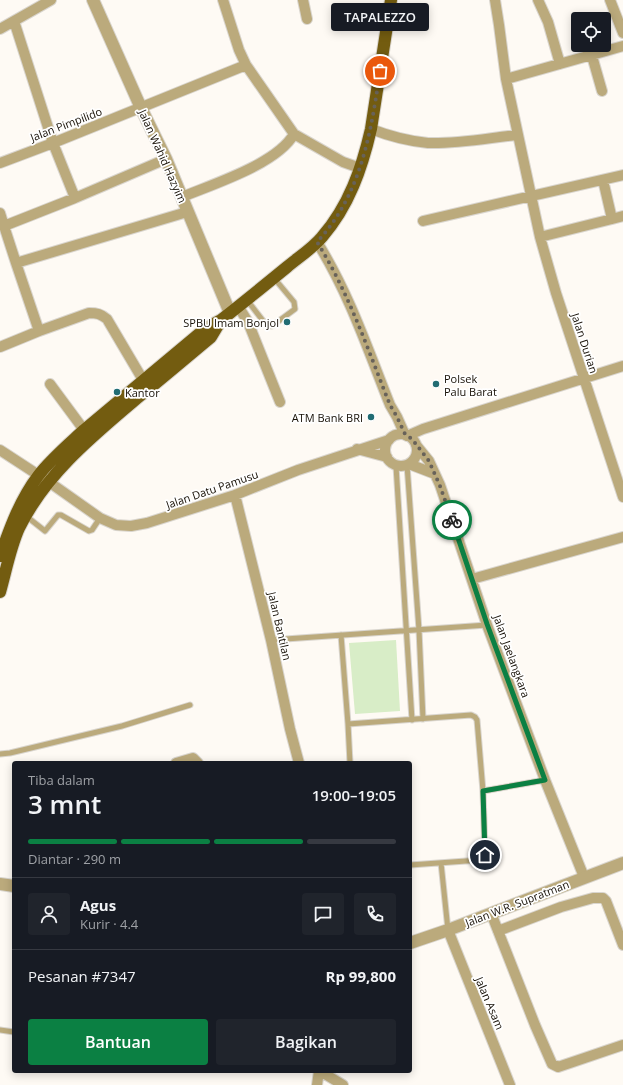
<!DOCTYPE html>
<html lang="id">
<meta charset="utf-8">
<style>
:root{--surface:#171b24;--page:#20242c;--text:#f1f3f6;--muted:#9ea1a6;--line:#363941;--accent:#0b8043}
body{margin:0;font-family:"Open Sans",sans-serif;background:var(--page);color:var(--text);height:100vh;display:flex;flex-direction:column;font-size:15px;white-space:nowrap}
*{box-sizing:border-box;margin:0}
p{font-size:13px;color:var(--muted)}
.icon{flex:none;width:22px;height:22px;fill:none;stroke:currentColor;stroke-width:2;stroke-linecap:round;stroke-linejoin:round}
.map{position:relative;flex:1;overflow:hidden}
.details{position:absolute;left:12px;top:761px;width:400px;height:312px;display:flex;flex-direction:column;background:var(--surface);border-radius:4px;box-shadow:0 2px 10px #0003}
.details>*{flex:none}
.tools{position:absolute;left:571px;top:12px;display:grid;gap:8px}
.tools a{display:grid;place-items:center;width:40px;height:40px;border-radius:4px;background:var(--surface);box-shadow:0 2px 10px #0003;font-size:20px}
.pin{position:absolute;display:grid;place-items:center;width:34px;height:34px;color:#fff;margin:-17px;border:2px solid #fff;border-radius:50%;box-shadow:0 1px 4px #0007}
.courier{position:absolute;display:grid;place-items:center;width:40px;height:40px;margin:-20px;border:3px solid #0b8043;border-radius:50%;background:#fff;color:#222;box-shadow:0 1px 5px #0007}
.bubble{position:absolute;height:28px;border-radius:4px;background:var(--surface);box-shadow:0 2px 10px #0003;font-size:13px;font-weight:600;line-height:28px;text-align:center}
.head em{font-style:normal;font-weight:600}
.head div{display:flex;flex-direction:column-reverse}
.head{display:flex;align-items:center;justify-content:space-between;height:68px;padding:0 16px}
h1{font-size:26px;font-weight:600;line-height:30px}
.bar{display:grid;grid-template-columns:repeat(4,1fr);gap:6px 4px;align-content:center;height:48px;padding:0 16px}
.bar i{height:5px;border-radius:3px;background:var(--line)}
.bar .active{background:var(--accent)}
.bar p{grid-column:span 4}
.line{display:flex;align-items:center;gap:10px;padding:0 16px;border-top:1px solid var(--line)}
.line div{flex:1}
.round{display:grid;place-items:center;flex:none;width:42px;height:42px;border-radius:4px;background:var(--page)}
.action{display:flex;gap:8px;margin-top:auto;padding:8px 16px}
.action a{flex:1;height:46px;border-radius:4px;background:var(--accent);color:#fff;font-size:16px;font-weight:600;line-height:46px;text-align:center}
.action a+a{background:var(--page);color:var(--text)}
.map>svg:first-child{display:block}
.green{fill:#d8edc7}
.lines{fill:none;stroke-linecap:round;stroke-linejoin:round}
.service-casing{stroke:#d9d5ce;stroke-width:7}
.minor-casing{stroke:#d9d5ce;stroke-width:12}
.tertiary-casing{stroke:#d9d5ce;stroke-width:14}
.trunk-casing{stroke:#d9d5ce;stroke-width:14}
.service{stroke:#bbaa7c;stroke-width:5}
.minor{stroke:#bbaa7c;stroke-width:10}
.tertiary{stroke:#bbaa7c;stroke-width:12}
.trunk{stroke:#735c10;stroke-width:12}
.done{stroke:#686259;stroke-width:4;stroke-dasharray:0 7.2}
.route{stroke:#0b8043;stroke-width:5}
.poi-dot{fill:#216c73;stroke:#fff;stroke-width:1.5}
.labels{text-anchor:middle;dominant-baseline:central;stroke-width:3.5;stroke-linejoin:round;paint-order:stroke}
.street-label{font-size:11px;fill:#171006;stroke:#fff}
.poi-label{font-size:11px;fill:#171006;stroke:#fff;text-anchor:end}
</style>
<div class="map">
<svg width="623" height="1085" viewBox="0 0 623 1085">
<rect width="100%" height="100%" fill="#fefaf4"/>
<!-- green -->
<path class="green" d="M396,640L400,711L355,714L349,643Z"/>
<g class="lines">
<!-- service casing -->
<g class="service-casing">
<path id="service" d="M247,300L267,326H272L295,309L294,302L274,278
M407,465L419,630L423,719
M396,466L412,720
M26,516L45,531L58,515H61L89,531L92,530L100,518
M341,635L348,724L350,763
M271,640L487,625
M348,724L471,715L475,717L477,720L483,791L485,855L484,859L480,860L410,865
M0,754L10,753L122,726L190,705
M483,791L545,780
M441,863L448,930
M0,1030L14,1032"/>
</g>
<!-- minor casing -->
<g class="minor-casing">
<path id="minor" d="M223,0L239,50L246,65L294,134L343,162L360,168
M303,0L307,19
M495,0L499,25L506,79L540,237L556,293L623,497
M538,0L548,22L560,64
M610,0L623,33
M14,21L53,143L75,198
M0,29L51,0
M592,56L602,91
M506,79L623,46
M371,129C389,136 408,141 428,143C458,144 488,138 517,135
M0,163L53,143L246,65
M182,197C213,184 277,164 294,134
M0,213L4,226L75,198L166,159
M612,219L623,216
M423,221L623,175
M4,226L16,263
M540,237L612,219L603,180
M317,242C349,293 368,350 390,405L397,417L405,435
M238,306L248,322L280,402
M0,347L39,331
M143,380L107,319C101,314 97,313 89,313L39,331L16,263L187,212
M50,384L84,430
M385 450a16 16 0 1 1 32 0a16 16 0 1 1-32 0Z
M407,436L423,429L623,366
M416,445L429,461L440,485L487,625L545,780L584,877
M357,449L387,457
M0,450L49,482L100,518L116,525L131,526L147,523L235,495L298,470L389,440
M409,464L435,474
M235,495L271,640L290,729L299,763
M472,579L623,537
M176,763L193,758L198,763
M491,913L535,1025L552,1064L558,1067L623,1045
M448,930L510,1085
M498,931L561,907L593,898H603L606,901L623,945
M320,1071L343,1085
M317,1085L319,1071"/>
</g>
<!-- tertiary casing -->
<g class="tertiary-casing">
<path id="tertiary" d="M93,0L141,108L166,159L230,313
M0,884L14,886
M410,943L448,930L623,863"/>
</g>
<!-- trunk casing -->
<g class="trunk-casing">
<path id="trunk" d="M0,556C10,528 20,500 38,476C51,459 69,444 84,430L206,328L221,320C243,303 265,285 287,267C299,257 313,248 322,237C349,206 362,168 371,129L391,0
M0,592C6,571 10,548 19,528C46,473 95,434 141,395C165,376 188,356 211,337L220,322"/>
</g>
<!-- service -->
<use href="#service" class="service"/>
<!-- minor -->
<use href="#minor" class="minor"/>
<!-- tertiary -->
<use href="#tertiary" class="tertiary"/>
<!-- trunk -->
<use href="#trunk" class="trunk"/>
</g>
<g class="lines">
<!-- done -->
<path class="done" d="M380,71C371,133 361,195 317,242C349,293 368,350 390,405L397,417L405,434L412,439L429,461L440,486L452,520"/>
<!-- route -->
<path class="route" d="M452,520L487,624L545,780L483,791L485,855"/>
</g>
<!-- markers -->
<g class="poi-dot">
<circle cx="287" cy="322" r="4"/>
<circle cx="436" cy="384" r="4"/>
<circle cx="117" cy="392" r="4"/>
<circle cx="371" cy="417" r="4"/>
</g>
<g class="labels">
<!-- street labels -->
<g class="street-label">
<text transform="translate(66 124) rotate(-21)">Jalan Pimpilido</text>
<text transform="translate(163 156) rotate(66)">Jalan Wahid Hazyim</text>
<text transform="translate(585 343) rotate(72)">Jalan Durian</text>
<text transform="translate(212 489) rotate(-19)">Jalan Datu Pamusu</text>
<text transform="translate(280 626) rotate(77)">Jalan Bantilan</text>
<text transform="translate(512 656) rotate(70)">Jalan Jaelangkara</text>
<text transform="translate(517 903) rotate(-21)">Jalan W.R. Supratman</text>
<text transform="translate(490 1003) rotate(67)">Jalan Asam</text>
</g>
<!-- poi labels -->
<g class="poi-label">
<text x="279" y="322">SPBU Imam Bonjol</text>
<text x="444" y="378" text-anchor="start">Polsek<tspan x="444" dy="13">Palu Barat</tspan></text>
<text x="125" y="392" text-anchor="start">Kantor</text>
<text x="363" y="417">ATM Bank BRI</text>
</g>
</g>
</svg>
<div class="tools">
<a><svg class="icon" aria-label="locate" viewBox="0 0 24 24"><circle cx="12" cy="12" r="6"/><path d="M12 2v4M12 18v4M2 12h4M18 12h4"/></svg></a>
</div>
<div class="pin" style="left:380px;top:71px;background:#ea580c"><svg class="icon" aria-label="bag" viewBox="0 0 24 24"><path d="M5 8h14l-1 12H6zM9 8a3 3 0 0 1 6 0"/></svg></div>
<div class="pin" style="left:485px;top:855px;background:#1f2937"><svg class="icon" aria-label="home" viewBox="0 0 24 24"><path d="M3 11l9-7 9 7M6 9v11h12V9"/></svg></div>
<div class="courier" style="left:452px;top:520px"><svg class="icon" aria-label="bike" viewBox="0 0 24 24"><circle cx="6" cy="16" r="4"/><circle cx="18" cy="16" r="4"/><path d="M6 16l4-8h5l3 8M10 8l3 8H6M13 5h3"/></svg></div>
<div class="bubble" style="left:331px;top:3px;width:98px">TAPALEZZO</div>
<section class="details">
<div class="head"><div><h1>3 mnt</h1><p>Tiba dalam</p></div><em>19:00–19:05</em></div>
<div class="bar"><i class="active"></i><i class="active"></i><i class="active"></i><i></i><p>Diantar · 290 m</p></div>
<div class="line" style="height:72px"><a class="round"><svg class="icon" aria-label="person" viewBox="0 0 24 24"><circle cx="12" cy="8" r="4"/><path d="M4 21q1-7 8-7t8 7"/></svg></a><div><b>Agus</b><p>Kurir · 4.4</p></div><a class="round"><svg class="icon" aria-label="chat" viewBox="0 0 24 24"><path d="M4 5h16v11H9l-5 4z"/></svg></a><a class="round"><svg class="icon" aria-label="phone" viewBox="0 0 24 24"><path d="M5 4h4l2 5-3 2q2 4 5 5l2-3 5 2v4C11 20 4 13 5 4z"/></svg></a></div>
<div class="line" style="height:52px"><div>Pesanan #7347</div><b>Rp 99,800</b></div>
<div class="action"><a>Bantuan</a><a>Bagikan</a></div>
</section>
</div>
